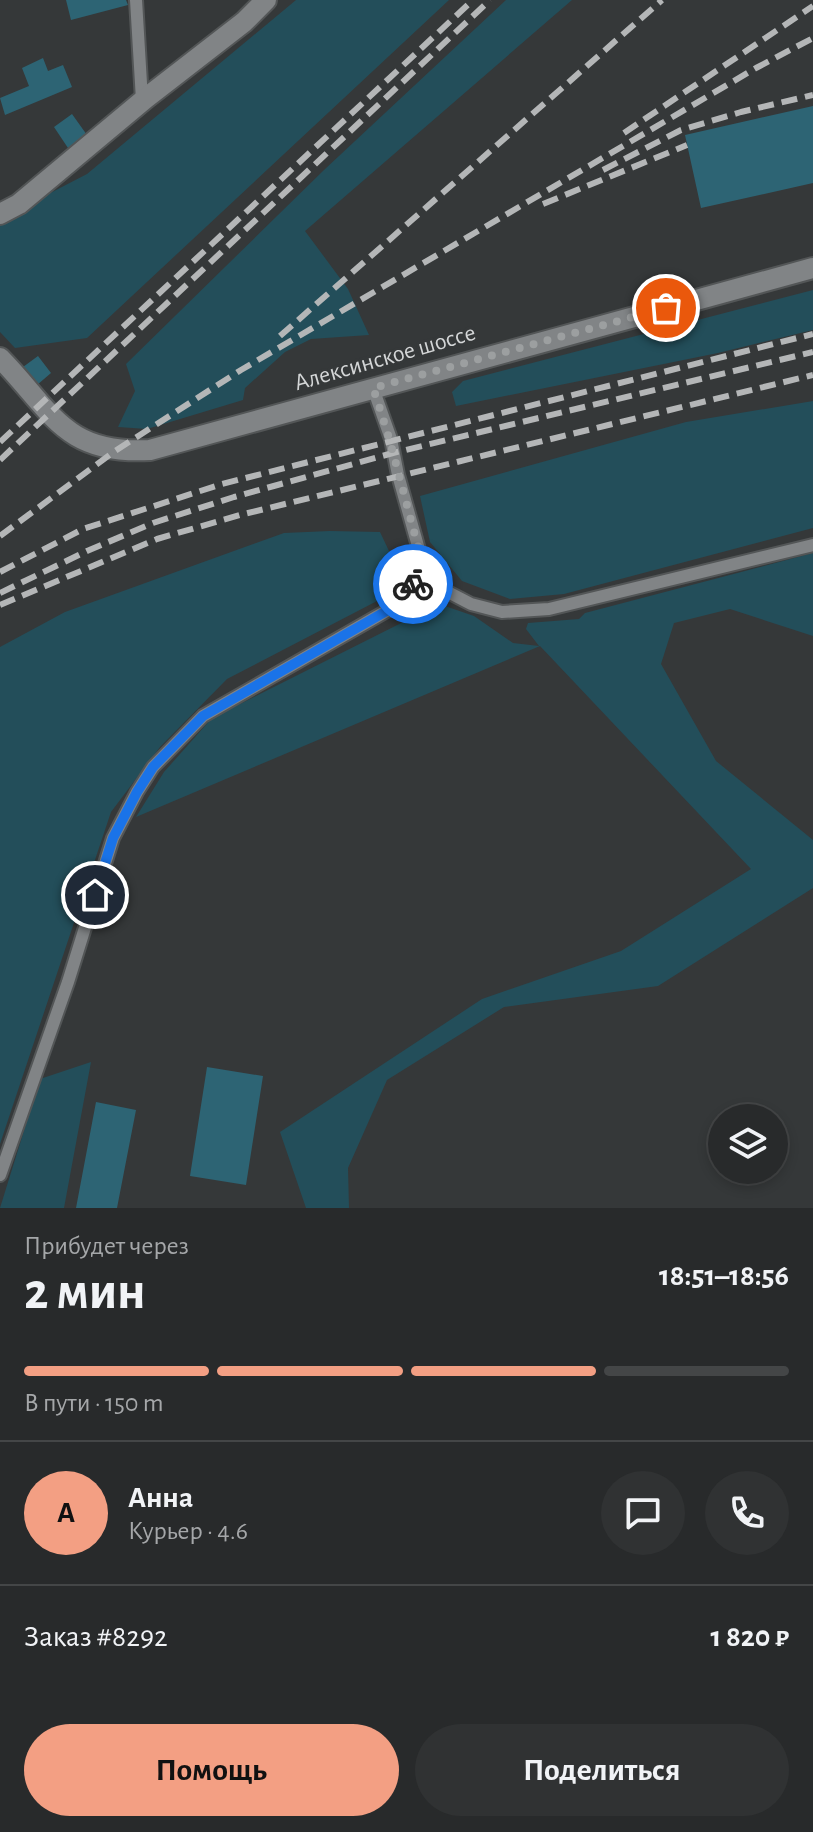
<!DOCTYPE html>
<html lang="ru">
<meta charset="utf-8">
<style>
:root{--surface:#282a2b;--page:#303233;--text:#f1f3f6;--muted:#a5a7a9;--line:#444647;--accent:#f39f83}
body{margin:0;font-family:"Alegreya Sans",sans-serif;background:var(--page);color:var(--text);height:100vh;display:flex;flex-direction:column;font-size:30px;white-space:nowrap}
*{box-sizing:border-box;margin:0}
p{font-size:26px;color:var(--muted)}
.icon{flex:none;width:44px;height:44px;fill:none;stroke:currentColor;stroke-width:2;stroke-linecap:round;stroke-linejoin:round}
.map{position:relative;height:1208px;overflow:hidden}
.drawer{display:flex;flex-direction:column;background:var(--surface);flex:1}
.drawer>*{flex:none}
.tools{position:absolute;left:708px;top:1104px;display:grid;gap:16px}
.tools a{display:grid;place-items:center;width:80px;height:80px;border-radius:50%;background:var(--surface);box-shadow:0 4px 12px #0003,0 0 0 2px var(--line);font-size:40px}
.pin{position:absolute;display:grid;place-items:center;width:68px;height:68px;color:#fff;margin:-34px;border:4px solid #fff;border-radius:50%;box-shadow:0 2px 8px #0007}
.courier{position:absolute;display:grid;place-items:center;width:80px;height:80px;margin:-40px;border:6px solid #1a73e8;border-radius:50%;background:#fff;color:#222;box-shadow:0 2px 10px #0007}
.head em{font-style:normal;font-weight:700}
.head div{display:flex;flex-direction:column-reverse}
.head{display:flex;align-items:center;justify-content:space-between;height:136px;padding:0 24px}
h1{font-size:52px;font-weight:700;line-height:60px}
.bar{display:grid;grid-template-columns:repeat(4,1fr);gap:12px 8px;align-content:center;height:96px;padding:0 24px}
.bar i{height:10px;border-radius:6px;background:var(--line)}
.bar .selected{background:var(--accent)}
.bar p{grid-column:span 4}
.line{display:flex;align-items:center;gap:20px;padding:0 24px;border-top:2px solid var(--line)}
.line div{flex:1}
.round{display:grid;place-items:center;flex:none;width:84px;height:84px;border-radius:42px;background:var(--page)}
.button{display:flex;gap:16px;margin-top:auto;padding:16px 24px}
.button a{flex:1;height:92px;border-radius:48px;background:var(--accent);color:#111;font-size:32px;font-weight:700;line-height:92px;text-align:center}
.button a+a{background:var(--page);color:var(--text)}
.map>svg:first-child{display:block}
.green{fill:#234e5a}
.building{fill:#2d6474}
.lines{fill:none;stroke-linecap:round;stroke-linejoin:round}
.service-casing{stroke:#535657;stroke-width:16}
.minor-casing{stroke:#535657;stroke-width:24}
.secondary-casing{stroke:#535657;stroke-width:24}
.service{stroke:#818486;stroke-width:12}
.minor{stroke:#818486;stroke-width:20}
.secondary{stroke:#818486;stroke-width:20}
.rail{stroke:#b4b6b7;stroke-width:6;stroke-dasharray:16 8;stroke-linecap:butt}
.done{stroke:#9c9fa0;stroke-width:8;stroke-dasharray:0 14.4}
.route{stroke:#1a73e8;stroke-width:10}
.labels{text-anchor:middle;dominant-baseline:central;stroke-width:6;stroke-linejoin:round;paint-order:stroke}
.street-label{font-size:24px;fill:#d4d6d7;stroke:#353839}
</style>
<div class="map">
<svg width="813" height="1208" viewBox="0 0 813 1208">
<rect width="100%" height="100%" fill="#353839"/>
<!-- green -->
<path class="green" d="M296,0H449L87,338L15,348L0,332V219L87,174Z
M506,0H572L305,231L348,289L369,335L311,339L285,352L245,388L243,400L147,429L118,427L135,391L126,364L324,170Z
M813,290V330L718,353L456,406L452,392L463,381Z
M813,401V528L564,594L510,599L462,581L430,542L420,496L686,422Z
M330,531L380,532L389,551L391,571L377,601L227,679L160,747L111,812L0,1144V647L65,612L284,533Z
M813,553V636L730,609L674,623L661,664L716,761L813,840V888L658,986L504,1007L387,1080L348,1168L349,1208H306L280,1132L482,999L621,951L751,869L540,646L136,817L164,772L212,718L439,604L474,616L513,643L539,646L526,629L528,623L579,619L585,613Z
M91,1062L64,1208H0L40,1079Z"/>
<!-- building -->
<path class="building" d="M66,0H126L128,5L71,20Z
M43,58L48,71L63,65L72,87L5,115L0,98L29,86L22,68Z
M813,106V183L701,208L685,135Z
M72,114L87,135L68,148L54,127Z
M38,356L51,373L37,385L23,367Z
M207,1067L263,1076L246,1185L190,1176Z
M96,1102L136,1110L117,1208H76Z"/>
<g class="lines">
<!-- service casing -->
<g class="service-casing">
<path id="service" d="M136,0L142,100
M373,388L391,439L398,475L425,571L444,590L471,604L502,612L549,609L813,545
M0,1175L68,982L113,838L137,792L153,767L203,716L390,609L425,571"/>
</g>
<!-- minor casing -->
<g class="minor-casing">
<path id="minor" d="M0,214L19,204L146,98L244,22L266,0"/>
</g>
<!-- secondary casing -->
<g class="secondary-casing">
<path id="secondary" d="M0,358C52,411 64,455 150,450L813,268"/>
</g>
<!-- service -->
<use href="#service" class="service"/>
<!-- minor -->
<use href="#minor" class="minor"/>
<!-- secondary -->
<use href="#secondary" class="secondary"/>
<!-- rail -->
<path class="rail" d="M624,133L813,6
M603,170L681,130L741,112L813,95
M543,204L687,145
M280,336L662,0
M0,442L473,0
M0,460L490,0
M0,536L115,451L241,370L756,68L813,38
M0,572L83,529L222,484L813,334
M0,593L87,551L153,523L234,497L393,453L813,352
M0,605L157,539L240,515L813,375"/>
</g>
<g class="lines">
<!-- done -->
<path class="done" d="M413,584L425,571C407,510 394,448 373,388L666,308"/>
<!-- route -->
<path class="route" d="M95,895L113,838L137,792L153,767L203,716L390,609L413,584"/>
</g>
<g class="labels">
<!-- street labels -->
<g class="street-label">
<text transform="translate(385 358) rotate(-16)">Алексинское шоссе</text>
</g>
</g>
</svg>
<div class="tools">
<a><svg class="icon" aria-label="layers" viewBox="0 0 24 24"><path d="M12 4l9 5-9 5-9-5zM3 14l9 5 9-5"/></svg></a>
</div>
<div class="pin" style="left:666px;top:308px;background:#ea580c"><svg class="icon" aria-label="bag" viewBox="0 0 24 24"><path d="M5 8h14l-1 12H6zM9 8a3 3 0 0 1 6 0"/></svg></div>
<div class="pin" style="left:95px;top:895px;background:#1f2937"><svg class="icon" aria-label="home" viewBox="0 0 24 24"><path d="M3 11l9-7 9 7M6 9v11h12V9"/></svg></div>
<div class="courier" style="left:413px;top:584px"><svg class="icon" aria-label="bike" viewBox="0 0 24 24"><circle cx="6" cy="16" r="4"/><circle cx="18" cy="16" r="4"/><path d="M6 16l4-8h5l3 8M10 8l3 8H6M13 5h3"/></svg></div>
</div>
<section class="drawer">
<div class="head"><div><h1>2 мин</h1><p>Прибудет через</p></div><em>18:51–18:56</em></div>
<div class="bar"><i class="selected"></i><i class="selected"></i><i class="selected"></i><i></i><p>В пути · 150 m</p></div>
<div class="line" style="height:144px"><b class="round" style="background:var(--accent);color:#111">А</b><div><b>Анна</b><p>Курьер · 4.6</p></div><a class="round"><svg class="icon" aria-label="chat" viewBox="0 0 24 24"><path d="M4 5h16v11H9l-5 4z"/></svg></a><a class="round"><svg class="icon" aria-label="phone" viewBox="0 0 24 24"><path d="M5 4h4l2 5-3 2q2 4 5 5l2-3 5 2v4C11 20 4 13 5 4z"/></svg></a></div>
<div class="line" style="height:104px"><div>Заказ #8292</div><b>1 820 ₽</b></div>
<div class="button"><a>Помощь</a><a>Поделиться</a></div>
</section>
